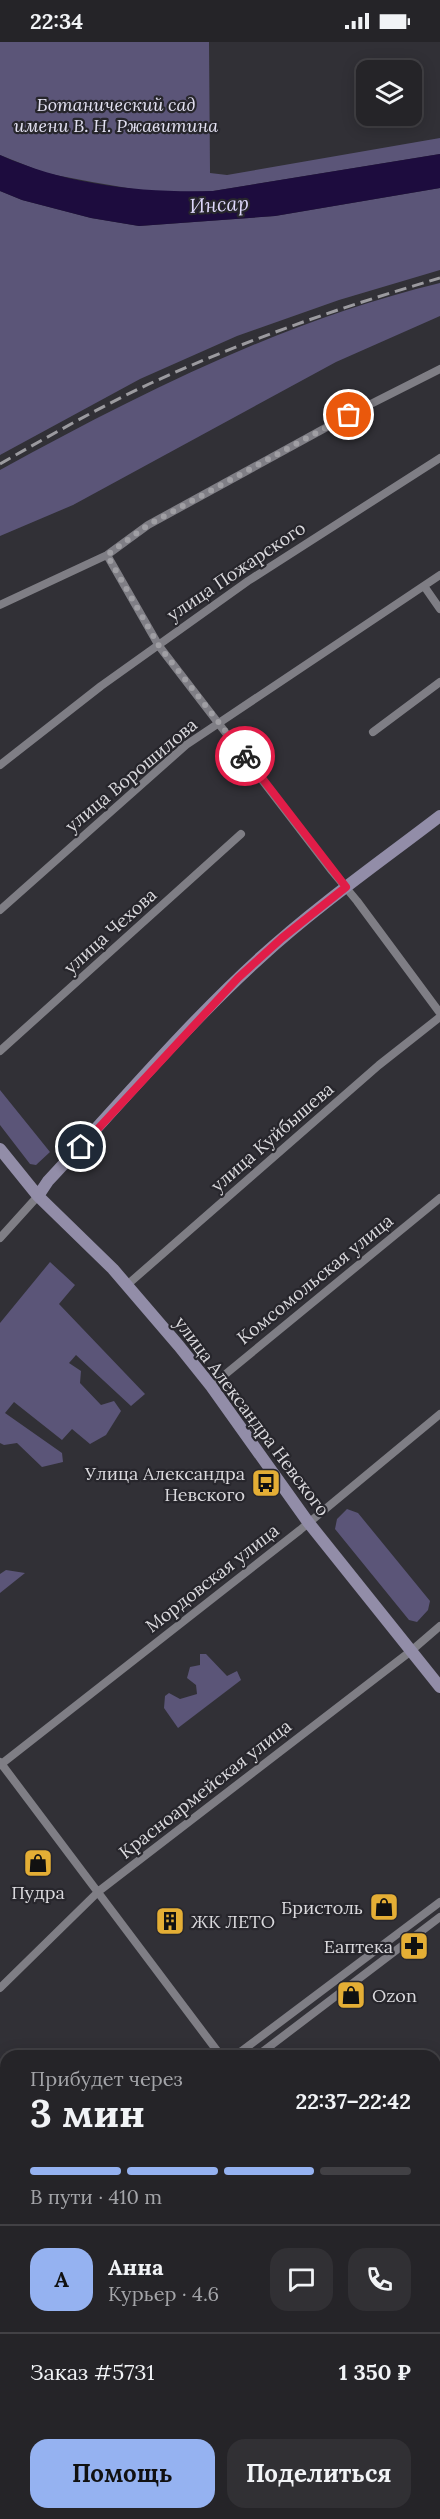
<!DOCTYPE html>
<html lang="ru">
<meta charset="utf-8">
<style>
:root{--surface:#252428;--page:#313034;--text:#f1f3f6;--muted:#a3a4a8;--line:#424145;--accent:#95b2f1}
body{margin:0;font-family:Lora,serif;background:var(--page);color:var(--text);height:100vh;display:flex;flex-direction:column;font-size:22px;white-space:nowrap}
*{box-sizing:border-box;margin:0}
p{font-size:20px;color:var(--muted)}
.icon{flex:none;width:33px;height:33px;fill:none;stroke:currentColor;stroke-width:2;stroke-linecap:round;stroke-linejoin:round}
.map{position:relative;flex:1;overflow:hidden}
.drawer{position:absolute;left:0px;top:2008px;width:441px;height:470px;display:flex;flex-direction:column;background:var(--surface);border-radius:18px 18px 0 0;box-shadow:0 3px 15px #0003,0 0 0 2px var(--line)}
.drawer>*{flex:none}
.buttons{position:absolute;left:356px;top:18px;display:grid;gap:12px}
.buttons a{display:grid;place-items:center;width:66px;height:66px;border-radius:12px;background:var(--surface);box-shadow:0 3px 15px #0003,0 0 0 2px var(--line);font-size:30px}
.pin{position:absolute;display:grid;place-items:center;width:51px;height:51px;color:#fff;margin:-26px;border:3px solid #fff;border-radius:50%;box-shadow:0 2px 6px #0007}
.courier{position:absolute;display:grid;place-items:center;width:60px;height:60px;margin:-30px;border:4px solid #e11d48;border-radius:50%;background:#fff;color:#222;box-shadow:0 2px 8px #0007}
.overview em{font-style:normal;font-weight:700}
.overview div{display:flex;flex-direction:column-reverse}
.overview{display:flex;align-items:center;justify-content:space-between;height:102px;padding:0 30px}
h1{font-size:39px;font-weight:700;line-height:45px}
.bar{display:grid;grid-template-columns:repeat(4,1fr);gap:9px 6px;align-content:center;height:72px;padding:0 30px}
.bar i{height:8px;border-radius:4px;background:var(--line)}
.bar .active{background:var(--accent)}
.bar p{grid-column:span 4}
.line{display:flex;align-items:center;gap:15px;padding:0 30px;border-top:2px solid var(--line)}
.line div{flex:1}
.round{display:grid;place-items:center;flex:none;width:63px;height:63px;border-radius:18px;background:var(--page)}
.action{display:flex;gap:12px;margin-top:auto;padding:12px 30px}
.action a{flex:1;height:69px;border-radius:18px;background:var(--accent);color:#111;font-size:24px;font-weight:700;line-height:69px;text-align:center}
.action a+a{background:var(--page);color:var(--text)}
.status{display:flex;justify-content:space-between;align-items:center;height:42px;padding:0 30px;background:var(--surface);direction:ltr}
.status svg{height:16px;fill:currentColor}
.map>svg:first-child{display:block}
.green{fill:#5b5578}
.water{fill:#1d0c3e}
.lines{fill:none;stroke-linecap:round;stroke-linejoin:round}
.street{stroke:#7f7e85;stroke-width:8}
.secondary{stroke:#928da8;stroke-width:12}
.rail{stroke:#9b9a9f;stroke-width:3;stroke-dasharray:12 6;stroke-linecap:butt}
.done{stroke:#9f9ea3;stroke-width:6;stroke-dasharray:0 10.8}
.route{stroke:#e11d48;stroke-width:8}
.labels{text-anchor:middle;dominant-baseline:central;stroke-width:4.5;stroke-linejoin:round;paint-order:stroke}
.park-label{font-size:18px;font-style:italic;fill:#e3e1f2;stroke:#27262c}
.street-label{font-size:18px;fill:#dad9dd;stroke:#27262c}
.poi-label{font-size:18px;fill:#dad9dd;stroke:#27262c;text-anchor:end}
.water-label{font-size:20px;font-style:italic;fill:#ded8fb;stroke:#27262c}
</style>
<div class="status"><b>22:34</b><svg viewBox="0 0 49 12"><path d="M0 12V9h3v3zM5 12V6h3v6zM10 12V3h3v9zM15 12V0h3v12zM26 1h20v11H26zM47 4h2v5h-2z"/></svg></div>
<div class="map">
<svg width="440" height="2477" viewBox="0 0 440 2477">
<rect width="100%" height="100%" fill="#313036"/>
<!-- green -->
<path class="green" d="M0,0H209L210,131L227,133L440,96V112L213,149L189,150L145,149L92,140L45,131L0,113Z
M440,146V228L339,258L237,294L140,337L0,413V149L22,158L91,176L139,184L275,174Z
M440,241V274L336,320L73,463L0,494V428C141,351 283,279 440,241Z
M0,1048L50,1110L36,1123L30,1122L0,1083Z
M50,1220L75,1243L59,1262L145,1352L131,1364L76,1313L69,1321L81,1329L80,1341L101,1363L114,1359L121,1369L106,1393L90,1402L72,1387L62,1398L14,1360L5,1371L62,1411L63,1420L42,1425L17,1401L4,1403L0,1401V1281Z
M347,1467L358,1471L430,1559L428,1568L417,1580L409,1578L335,1487L337,1477Z
M6,1528L25,1531L0,1551V1532Z
M200,1612H206L227,1634L237,1629L241,1638L178,1686L164,1666L165,1654L169,1651L180,1657L197,1652L196,1643L187,1636L190,1625L200,1623Z
M343,2472H396L398,2477H334Z"/>
<!-- water -->
<path class="water" d="M440,112V146L275,174L139,184L91,176L22,158L0,149V113C67,143 141,151 213,149Z"/>
<g class="lines">
<!-- street -->
<path class="street" d="M107,513L159,604L332,829L357,859L440,971
M424,544L440,567
M0,563L107,513L148,483L349,373L440,327
M373,690L440,640
M0,723L101,644L248,539L440,416
M0,868L186,703L440,533
M0,1009L241,792
M0,1196L38,1154
M127,1243L379,1023L440,975
M211,1344L440,1156
M0,1720L221,2014
M0,1723L300,1488L440,1372
M0,1946L99,1849L411,1609L440,1584
M235,2014L440,1860
M257,2014L440,1875
M435,2198L440,2194
M0,2221L6,2216
M435,2303L440,2310
M0,2387L6,2394
M435,2389L440,2386
M79,2472L83,2477
M288,2477L296,2472"/>
<!-- secondary -->
<path class="secondary" d="M0,1107L38,1154L113,1227L179,1304L211,1344L308,1480L440,1645
M38,1154L48,1139C118,1064 185,984 261,915C317,864 380,820 440,774"/>
<!-- rail -->
<path class="rail" d="M0,422C49,394 98,366 149,342C243,299 341,265 440,236"/>
</g>
<g class="lines">
<!-- done -->
<path class="done" d="M245,714L159,604L107,513L148,483L349,373"/>
<!-- route -->
<path class="route" d="M81,1105L238,936L282,896L346,845L245,714"/>
</g>
<!-- icons -->
<defs>
<g id="bus-square" transform="scale(1.5)"><rect x="-9" y="-9" width="18" height="18" rx="4" fill="#e4ae35" stroke="#27262c"/><path d="M-5-6H5V4H4V6H2V4H-2V6H-4V4H-5ZM-3.5-4V0h7V-4ZM-3.5 1.2v1.5H-2V1.2ZM2 1.2v1.5H3.5V1.2Z" fill="#111"/></g>
<g id="shop-square" transform="scale(1.5)"><rect x="-9" y="-9" width="18" height="18" rx="4" fill="#e4ae35" stroke="#27262c"/><path d="M-5-2.5h2.3a2.7 3.5 0 0 1 5.4 0H5L5.5 6h-11ZM-1.5-2.5h3a1.5 2.3 0 0 0-3 0Z" fill="#111"/></g>
<g id="building-square" transform="scale(1.5)"><rect x="-9" y="-9" width="18" height="18" rx="4" fill="#e4ae35" stroke="#27262c"/><path d="M-4-6H4V6H1V3H-1V6H-4ZM-2.5-4.3h1.7v1.8h-1.7ZM.8-4.3h1.7v1.8H.8ZM-2.5-1h1.7V.8h-1.7ZM.8-1h1.7V.8H.8Z" fill="#111"/></g>
<g id="pharmacy-square" transform="scale(1.5)"><rect x="-9" y="-9" width="18" height="18" rx="4" fill="#e4ae35" stroke="#27262c"/><path d="M-2-6h4v4h4v4h-4v4h-4v-4h-4v-4h4Z" fill="#111"/></g>
</defs>
<g fill-rule="evenodd">
<use href="#bus-square" x="266" y="1441"/>
<use href="#shop-square" x="38" y="1821"/>
<use href="#shop-square" x="384" y="1865"/>
<use href="#building-square" x="170" y="1879"/>
<use href="#pharmacy-square" x="414" y="1904"/>
<use href="#shop-square" x="351" y="1953"/>
</g>
<g class="labels">
<!-- park labels -->
<g class="park-label">
<text x="116" y="62">Ботанический сад<tspan x="116" dy="21">имени В. Н. Ржавитина</tspan></text>
</g>
<!-- street labels -->
<g class="street-label">
<text transform="translate(236 529) rotate(-34)">улица Пожарского</text>
<text transform="translate(131 733) rotate(-40)">улица Ворошилова</text>
<text transform="translate(110 889) rotate(-42)">улица Чехова</text>
<text transform="translate(272 1095) rotate(-41)">улица Куйбышева</text>
<text transform="translate(315 1237) rotate(-39)">Комсомольская улица</text>
<text transform="translate(252 1374) rotate(53)">улица Александра Невского</text>
<text transform="translate(212 1536) rotate(-38)">Мордовская улица</text>
<text transform="translate(205 1747) rotate(-38)">Красноармейская улица</text>
</g>
<!-- poi labels -->
<g class="poi-label">
<text x="245" y="1431">Улица Александра<tspan x="245" dy="21">Невского</tspan></text>
<text x="38" y="1850" text-anchor="middle">Пудра</text>
<text x="363" y="1865">Бристоль</text>
<text x="191" y="1879" text-anchor="start">ЖК ЛЕТО</text>
<text x="393" y="1904">Еаптека</text>
<text x="372" y="1953" text-anchor="start">Ozon</text>
</g>
<!-- water labels -->
<g class="water-label">
<text transform="translate(219 162) rotate(-3)">Инсар</text>
</g>
</g>
</svg>
<div class="buttons">
<a><svg class="icon" aria-label="layers" viewBox="0 0 24 24"><path d="M12 4l9 5-9 5-9-5zM3 14l9 5 9-5"/></svg></a>
</div>
<div class="pin" style="left:349px;top:373px;background:#ea580c"><svg class="icon" aria-label="bag" viewBox="0 0 24 24"><path d="M5 8h14l-1 12H6zM9 8a3 3 0 0 1 6 0"/></svg></div>
<div class="pin" style="left:81px;top:1105px;background:#1f2937"><svg class="icon" aria-label="home" viewBox="0 0 24 24"><path d="M3 11l9-7 9 7M6 9v11h12V9"/></svg></div>
<div class="courier" style="left:245px;top:714px"><svg class="icon" aria-label="bike" viewBox="0 0 24 24"><circle cx="6" cy="16" r="4"/><circle cx="18" cy="16" r="4"/><path d="M6 16l4-8h5l3 8M10 8l3 8H6M13 5h3"/></svg></div>
<section class="drawer">
<div class="overview"><div><h1>3 мин</h1><p>Прибудет через</p></div><em>22:37–22:42</em></div>
<div class="bar"><i class="active"></i><i class="active"></i><i class="active"></i><i></i><p>В пути · 410 m</p></div>
<div class="line" style="height:108px"><b class="round" style="background:var(--accent);color:#111">А</b><div><b>Анна</b><p>Курьер · 4.6</p></div><a class="round"><svg class="icon" aria-label="chat" viewBox="0 0 24 24"><path d="M4 5h16v11H9l-5 4z"/></svg></a><a class="round"><svg class="icon" aria-label="phone" viewBox="0 0 24 24"><path d="M5 4h4l2 5-3 2q2 4 5 5l2-3 5 2v4C11 20 4 13 5 4z"/></svg></a></div>
<div class="line" style="height:78px"><div>Заказ #5731</div><b>1 350 ₽</b></div>
<div class="action"><a>Помощь</a><a>Поделиться</a></div>
</section>
</div>
